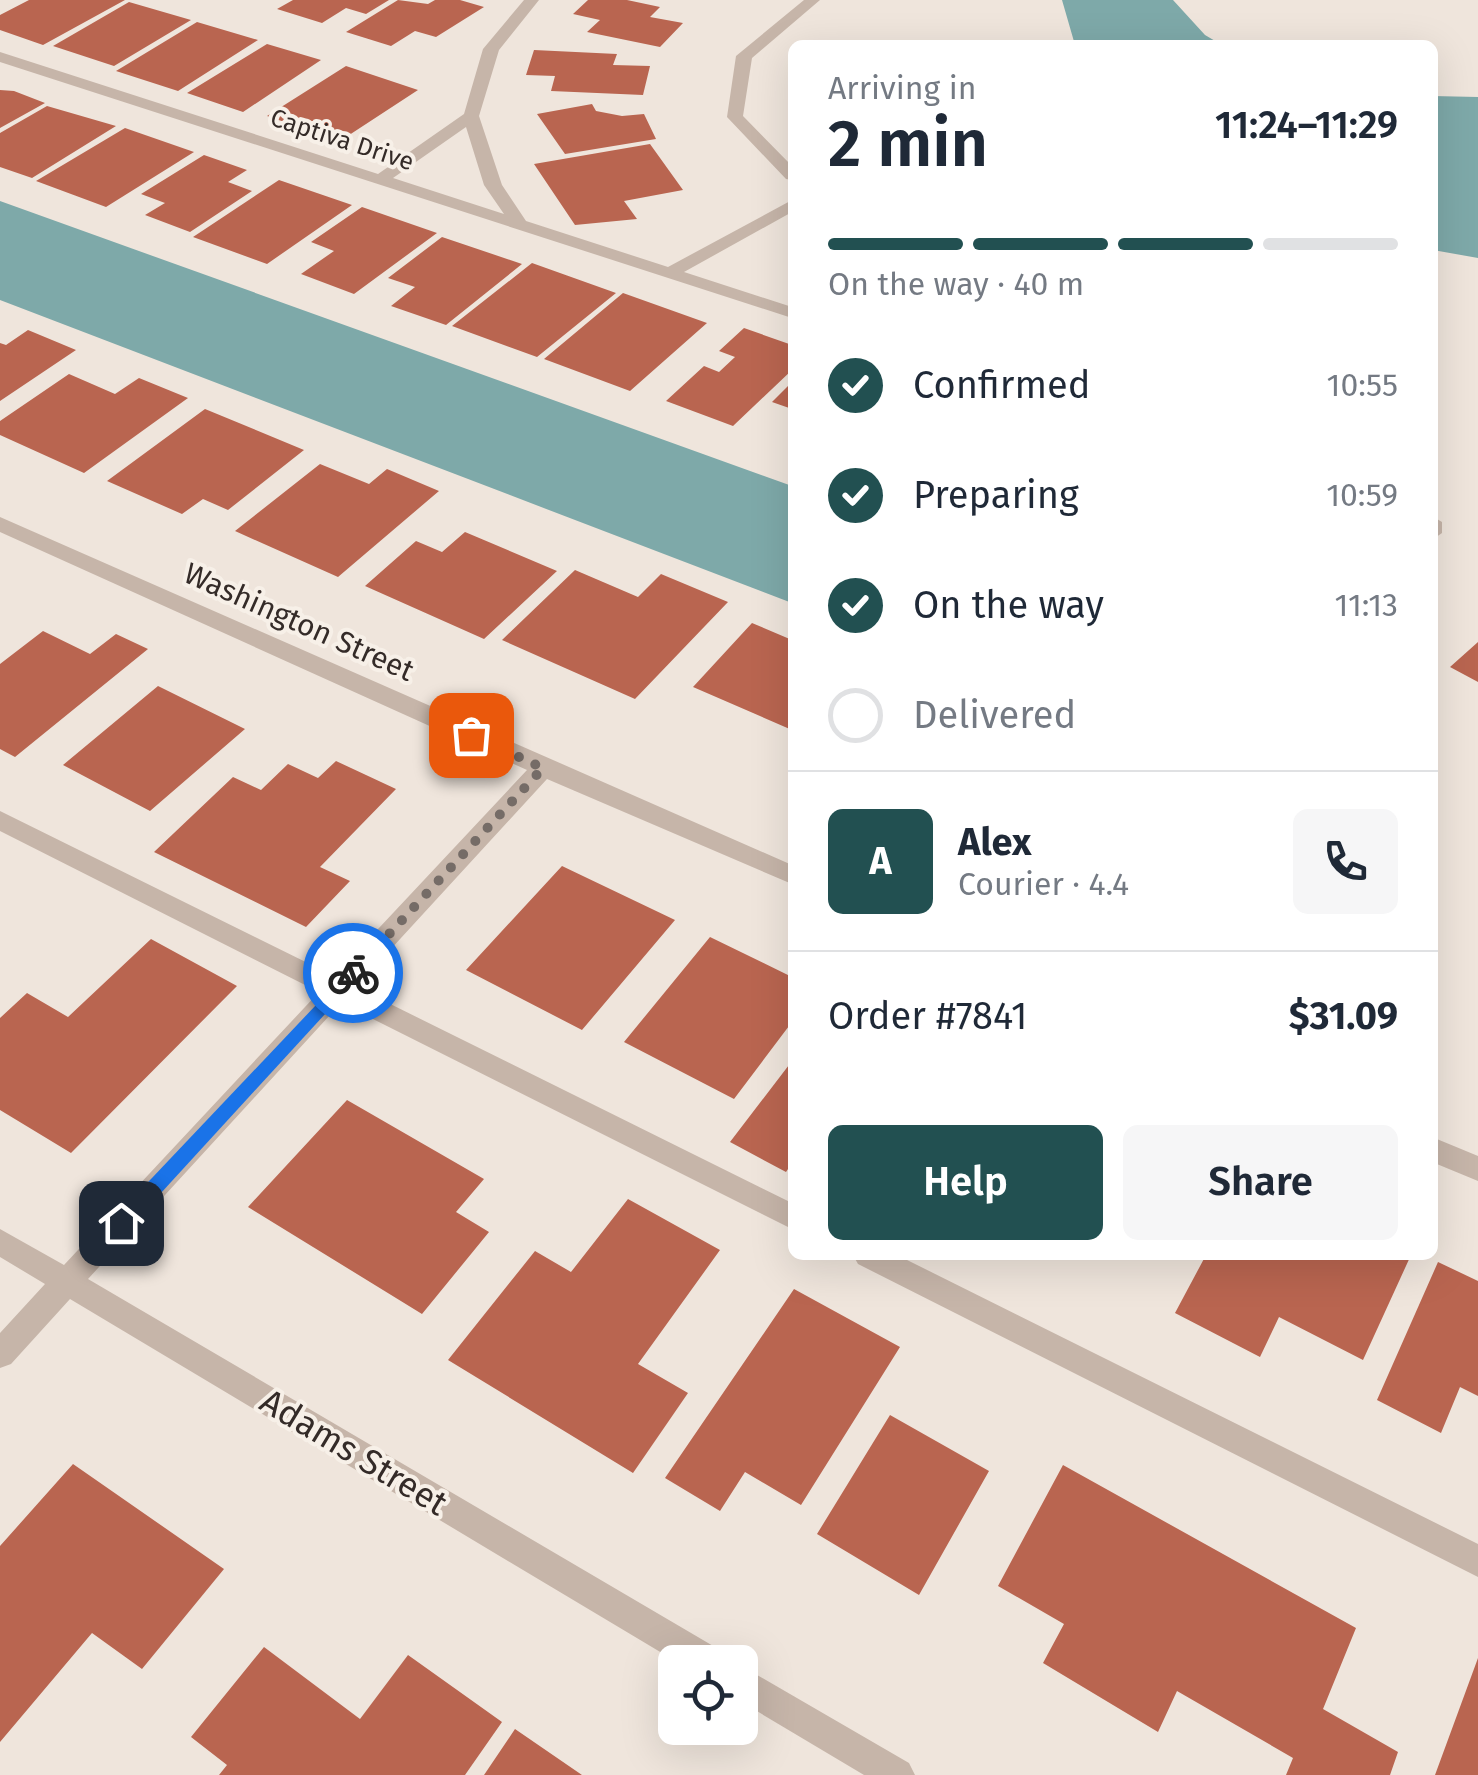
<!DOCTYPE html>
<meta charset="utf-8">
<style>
:root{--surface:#fff;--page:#f6f6f7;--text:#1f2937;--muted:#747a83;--line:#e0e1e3;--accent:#225051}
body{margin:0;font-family:"Fira Sans",sans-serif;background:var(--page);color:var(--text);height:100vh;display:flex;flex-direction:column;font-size:38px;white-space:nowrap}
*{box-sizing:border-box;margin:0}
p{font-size:32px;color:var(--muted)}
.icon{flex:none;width:55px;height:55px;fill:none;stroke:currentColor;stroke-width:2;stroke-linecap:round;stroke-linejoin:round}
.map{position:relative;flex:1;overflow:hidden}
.panel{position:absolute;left:788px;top:40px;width:650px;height:1220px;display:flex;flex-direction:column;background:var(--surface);border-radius:15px;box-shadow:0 10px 40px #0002}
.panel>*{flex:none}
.controls{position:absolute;left:658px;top:1645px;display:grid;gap:20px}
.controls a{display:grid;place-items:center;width:100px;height:100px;border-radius:15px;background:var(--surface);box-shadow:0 10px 40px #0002;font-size:50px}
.pin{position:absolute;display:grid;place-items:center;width:85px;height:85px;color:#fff;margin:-42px;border-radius:20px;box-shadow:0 5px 15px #0006}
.courier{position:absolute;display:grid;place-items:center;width:100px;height:100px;margin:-50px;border:8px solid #1a73e8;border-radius:50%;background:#fff;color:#222;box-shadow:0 2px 12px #0007}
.head em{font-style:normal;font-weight:600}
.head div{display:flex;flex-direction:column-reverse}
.head{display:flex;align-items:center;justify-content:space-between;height:170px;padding:0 40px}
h1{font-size:65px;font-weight:600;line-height:75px}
.bar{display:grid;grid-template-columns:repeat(4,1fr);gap:15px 10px;align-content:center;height:120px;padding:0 40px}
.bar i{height:12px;border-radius:8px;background:var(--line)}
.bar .on{background:var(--accent)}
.bar p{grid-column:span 4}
.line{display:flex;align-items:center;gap:25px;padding:0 40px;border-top:2px solid var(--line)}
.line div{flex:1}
.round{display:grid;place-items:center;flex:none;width:105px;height:105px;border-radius:15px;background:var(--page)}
ol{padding:0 40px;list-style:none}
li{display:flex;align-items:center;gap:30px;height:110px}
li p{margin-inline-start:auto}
li .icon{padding:10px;border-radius:50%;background:var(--accent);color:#fff;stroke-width:4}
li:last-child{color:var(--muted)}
li i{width:55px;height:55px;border:5px solid var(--line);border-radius:50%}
.button{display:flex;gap:20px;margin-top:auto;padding:20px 40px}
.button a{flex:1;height:115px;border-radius:15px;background:var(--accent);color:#fff;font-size:40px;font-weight:600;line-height:115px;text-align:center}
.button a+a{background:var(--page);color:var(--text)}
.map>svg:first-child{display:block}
.water{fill:#7ea9a9}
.building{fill:#b96550}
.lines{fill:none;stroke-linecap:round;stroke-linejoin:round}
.minor{fill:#c6b5a9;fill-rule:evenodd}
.route{fill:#1a73e8}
.done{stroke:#756c67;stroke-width:10;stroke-dasharray:0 18}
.labels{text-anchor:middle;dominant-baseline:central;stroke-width:8;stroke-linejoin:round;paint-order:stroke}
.far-street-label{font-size:25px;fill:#342b28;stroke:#f7f0e8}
.street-label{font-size:30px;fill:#342b28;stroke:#f7f0e8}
.near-street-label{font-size:35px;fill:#342b28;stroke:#f7f0e8}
</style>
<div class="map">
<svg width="1478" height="1775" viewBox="0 0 1478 1775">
<rect width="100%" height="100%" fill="#efe5dc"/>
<!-- water -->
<path class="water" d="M1062,0H1173L1205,35L1222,45H1075Z
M1432,96L1478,97V258L1433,250Z
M0,201L792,486V603L0,300Z"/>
<!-- building -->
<path class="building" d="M29,0H125L43,45L0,30V15Z
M293,0H389L366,14L346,8L322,23L277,9Z
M398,0L428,4L435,0H460L484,7L436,37L415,31L391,46L346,32Z
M588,0H627L660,7L650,17L683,23L660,47L587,32L600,20L573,14Z
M129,2L191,20L114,66L53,46Z
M197,22L258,40L178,91L116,71Z
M267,44L321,60L243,112L187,93Z
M534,50L617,54L613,65L650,66L643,95L551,91L555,76L526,75Z
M346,66L418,90L340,141L267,116Z
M0,90L14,91L45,103L0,128Z
M592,104L596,111L622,116L644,114L656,139L565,154L537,114Z
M47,106L116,126L32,178L0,167V133Z
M125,128L194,152L106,207L36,181Z
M650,144L683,190L624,201L637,219L575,225L534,164Z
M204,155L247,170L228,182L252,191L190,232L145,215L165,203L141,194Z
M279,180L352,205L267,264L193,237Z
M362,207L437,233L354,294L301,274L334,251L311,242Z
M442,237L522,264L446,325L391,306L415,287L388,278Z
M532,263L616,293L537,357L452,326Z
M623,293L707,323L630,391L544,359Z
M744,328L792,345V370L733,426L666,401L704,366L719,372L735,357L719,351Z
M28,330L76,350L0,401V343L6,345Z
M69,374L115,394L139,378L188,398L84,473L0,435V421Z
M792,382V409L772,402Z
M205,409L304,450L228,510L203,499L182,514L107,481Z
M320,464L369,484L387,469L439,491L338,577L235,531Z
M465,532L557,571L484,639L365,586L416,541L442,552Z
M575,570L638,597L661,574L728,602L635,699L502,640Z
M752,623L792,640V730L693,687Z
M43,631L90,654L116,634L148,649L15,757L0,749V664Z
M1478,642V682L1450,667Z
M158,686L245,729L150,811L63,765Z
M336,761L396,789L320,867L350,881L306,927L154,852L233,777L261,790L288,764L318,778Z
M562,866L675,920L582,1030L466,970Z
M710,937L792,977V1022L734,1099L624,1042Z
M151,939L237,986L71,1153L0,1110V1018L27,993L68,1017Z
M792,1061V1163L786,1172L730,1142Z
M347,1100L484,1179L456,1212L489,1232L422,1314L248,1207Z
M628,1199L720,1250L638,1364L688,1393L633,1473L448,1360L535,1251L571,1272Z
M1206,1255H1411L1363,1360L1279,1317L1260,1357L1175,1313Z
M1438,1262L1478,1281V1396L1460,1387L1441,1433L1377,1400Z
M794,1289L900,1347L801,1505L745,1472L720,1511L665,1478Z
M890,1415L989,1471L919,1595L817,1534Z
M73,1464L224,1569L142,1669L92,1633L0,1742V1546Z
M1063,1465L1356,1628L1323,1709L1398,1752L1390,1775H1286L1293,1758L1177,1691L1158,1732L1043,1663L1064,1624L998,1586Z
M264,1647L360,1719L408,1655L502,1722L465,1775H219L227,1765L191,1737Z
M1478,1658V1775H1435Z
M515,1729L582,1775H484Z"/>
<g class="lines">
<!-- minor -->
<path class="minor" d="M524,0H539L499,50L479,116L502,185L526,221L668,267L792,200V212L684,272L792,307V318L0,62V52L378,174L464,114L483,49ZM466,127L484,185L504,214L393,178Z
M804,0H820L752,58L743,116L792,166V180L786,179L727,117L736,56Z
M1432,516L1442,522V533L1432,540Z
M0,517L792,865V884L547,779L356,987L792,1203V1229L341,1003L88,1279L720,1650L725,1662H677L70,1299L11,1364L0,1368V1333L45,1284L0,1257V1229L64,1265L319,992L0,831V811L334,976L527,770L0,532Z
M1432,1137L1478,1156V1181L1432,1162Z
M853,1255H897L1478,1544V1577L858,1264Z
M740,1665L909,1763L915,1775H864L740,1701Z"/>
</g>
<!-- route -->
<path class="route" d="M353,966L359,968V977L128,1229H115V1217Z"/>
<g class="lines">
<!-- done -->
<path class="done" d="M353,973L543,768L471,735"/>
</g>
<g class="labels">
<!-- far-street labels -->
<g class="far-street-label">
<text transform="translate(342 140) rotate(18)">Captiva Drive</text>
</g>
<!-- street labels -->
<g class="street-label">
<text transform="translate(299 622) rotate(24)">Washington Street</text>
</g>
<!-- near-street labels -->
<g class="near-street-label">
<text transform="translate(354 1452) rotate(31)">Adams Street</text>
</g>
</g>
</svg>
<div class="controls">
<a><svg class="icon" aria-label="locate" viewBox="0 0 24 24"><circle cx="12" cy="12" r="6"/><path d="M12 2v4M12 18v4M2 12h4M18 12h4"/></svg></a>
</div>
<div class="pin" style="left:471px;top:735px;background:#ea580c"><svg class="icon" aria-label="bag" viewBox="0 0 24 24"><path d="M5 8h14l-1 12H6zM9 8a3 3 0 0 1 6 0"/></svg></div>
<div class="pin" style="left:121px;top:1223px;background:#1f2937"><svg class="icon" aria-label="home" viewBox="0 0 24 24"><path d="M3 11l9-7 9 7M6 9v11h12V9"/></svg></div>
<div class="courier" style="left:353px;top:973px"><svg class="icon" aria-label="bike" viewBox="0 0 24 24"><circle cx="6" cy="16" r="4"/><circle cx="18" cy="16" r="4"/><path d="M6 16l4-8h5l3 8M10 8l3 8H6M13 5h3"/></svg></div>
<section class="panel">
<div class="head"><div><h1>2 min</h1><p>Arriving in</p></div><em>11:24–11:29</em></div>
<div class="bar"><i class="on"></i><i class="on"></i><i class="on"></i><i></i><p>On the way · 40 m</p></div>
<ol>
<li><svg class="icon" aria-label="check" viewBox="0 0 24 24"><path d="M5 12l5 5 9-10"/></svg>Confirmed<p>10:55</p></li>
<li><svg class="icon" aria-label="check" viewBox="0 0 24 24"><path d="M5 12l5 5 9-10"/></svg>Preparing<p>10:59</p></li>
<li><svg class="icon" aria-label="check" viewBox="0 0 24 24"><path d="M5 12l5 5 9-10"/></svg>On the way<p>11:13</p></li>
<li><i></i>Delivered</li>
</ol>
<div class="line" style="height:180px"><b class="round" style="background:var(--accent);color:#fff">A</b><div><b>Alex</b><p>Courier · 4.4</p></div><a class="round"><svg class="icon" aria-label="phone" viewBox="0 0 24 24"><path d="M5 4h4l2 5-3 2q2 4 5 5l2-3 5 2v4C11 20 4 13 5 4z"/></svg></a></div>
<div class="line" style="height:130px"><div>Order #7841</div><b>$31.09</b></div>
<div class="button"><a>Help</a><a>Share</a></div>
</section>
</div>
